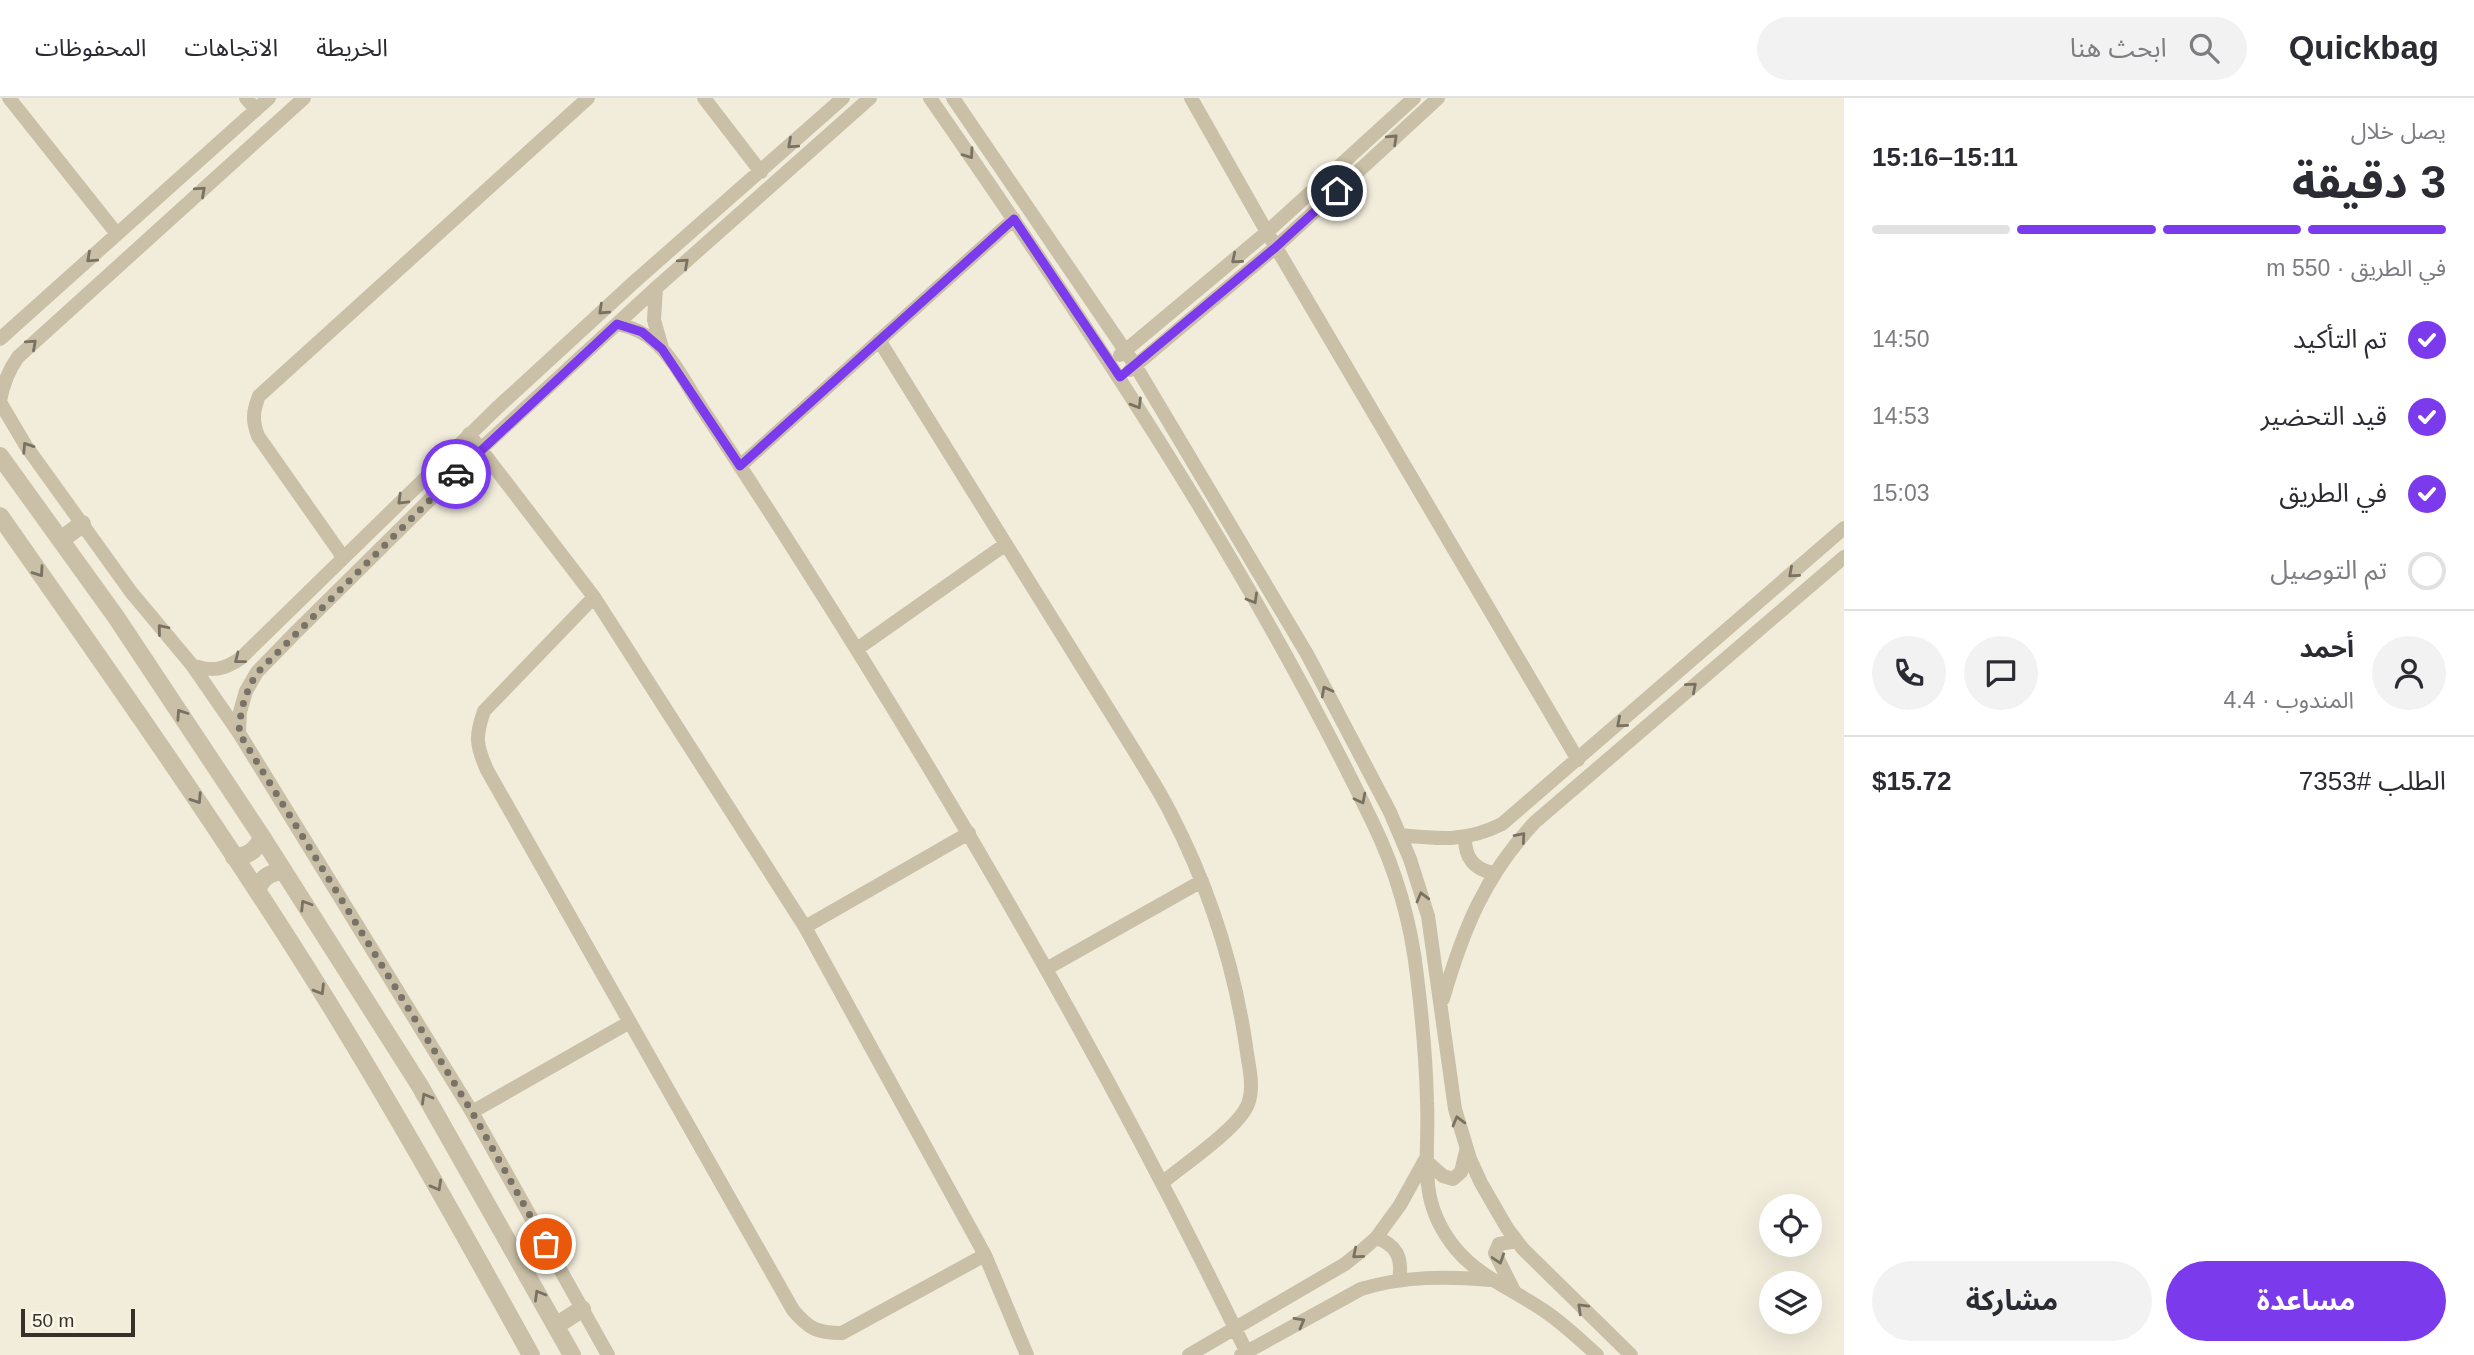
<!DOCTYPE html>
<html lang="ar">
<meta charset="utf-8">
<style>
:root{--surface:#fff;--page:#f2f2f3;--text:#2b2b33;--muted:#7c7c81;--line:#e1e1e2;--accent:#7c3aed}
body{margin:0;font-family:Arial,"Noto Sans Arabic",sans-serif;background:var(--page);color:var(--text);direction:rtl;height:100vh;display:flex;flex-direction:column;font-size:26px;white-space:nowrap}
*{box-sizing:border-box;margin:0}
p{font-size:23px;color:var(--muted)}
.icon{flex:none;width:38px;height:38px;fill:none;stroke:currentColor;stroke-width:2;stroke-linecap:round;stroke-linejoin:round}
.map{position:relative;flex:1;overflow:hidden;direction:ltr}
.sheet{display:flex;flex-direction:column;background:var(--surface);width:630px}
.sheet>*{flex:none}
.controls{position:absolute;left:1759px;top:1096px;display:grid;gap:14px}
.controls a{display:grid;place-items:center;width:63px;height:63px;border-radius:50%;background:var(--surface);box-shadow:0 7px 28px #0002;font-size:35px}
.scale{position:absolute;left:21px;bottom:18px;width:114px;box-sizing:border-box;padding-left:7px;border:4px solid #363028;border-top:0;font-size:19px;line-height:24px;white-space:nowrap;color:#363028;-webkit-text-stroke:5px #f9f6e8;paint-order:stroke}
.pin{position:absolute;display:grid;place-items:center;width:60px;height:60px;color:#fff;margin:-30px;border:4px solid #fff;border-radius:50%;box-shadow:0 2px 7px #0007}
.courier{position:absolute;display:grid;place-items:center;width:70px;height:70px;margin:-35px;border:5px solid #7c3aed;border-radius:50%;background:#fff;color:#222;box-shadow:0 2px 9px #0007}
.head em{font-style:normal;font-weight:700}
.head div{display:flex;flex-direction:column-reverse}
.head{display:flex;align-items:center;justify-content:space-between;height:119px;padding:0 28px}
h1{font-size:46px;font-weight:700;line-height:52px}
.bar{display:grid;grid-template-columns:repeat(4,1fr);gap:10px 7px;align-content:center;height:84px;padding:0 28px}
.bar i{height:9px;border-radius:5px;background:var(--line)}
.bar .on{background:var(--accent)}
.bar p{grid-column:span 4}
.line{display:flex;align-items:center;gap:18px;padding:0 28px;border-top:2px solid var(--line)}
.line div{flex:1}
.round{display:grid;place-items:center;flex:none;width:74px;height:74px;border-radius:37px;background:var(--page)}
ol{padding:0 28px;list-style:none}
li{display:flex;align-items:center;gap:21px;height:77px}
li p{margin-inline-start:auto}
li .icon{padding:7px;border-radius:50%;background:var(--accent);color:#fff;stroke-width:4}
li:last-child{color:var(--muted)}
li i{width:38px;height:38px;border:4px solid var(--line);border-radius:50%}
.primary-button{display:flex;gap:14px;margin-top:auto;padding:14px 28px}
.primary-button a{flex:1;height:80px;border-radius:42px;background:var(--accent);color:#fff;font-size:28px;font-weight:700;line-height:80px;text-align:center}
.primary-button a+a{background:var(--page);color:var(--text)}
header{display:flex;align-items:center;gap:42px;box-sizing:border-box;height:98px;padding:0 35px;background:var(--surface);border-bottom:2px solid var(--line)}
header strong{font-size:33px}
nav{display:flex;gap:38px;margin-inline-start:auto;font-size:24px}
.search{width:490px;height:63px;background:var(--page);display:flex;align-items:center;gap:18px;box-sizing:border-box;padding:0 24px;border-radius:38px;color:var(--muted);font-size:26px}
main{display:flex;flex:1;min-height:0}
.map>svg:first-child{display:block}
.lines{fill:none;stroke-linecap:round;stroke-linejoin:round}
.minor{stroke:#cac0a7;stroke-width:14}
.tertiary{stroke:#cac0a7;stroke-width:18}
.oneway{stroke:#797161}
.done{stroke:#787267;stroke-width:7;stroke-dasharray:0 12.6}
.route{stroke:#7c3aed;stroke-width:9}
</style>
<header>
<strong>Quickbag</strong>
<div class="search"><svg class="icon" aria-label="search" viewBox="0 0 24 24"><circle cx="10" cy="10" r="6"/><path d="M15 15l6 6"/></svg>ابحث هنا</div>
<nav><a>الخريطة</a><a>الاتجاهات</a><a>المحفوظات</a></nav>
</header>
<main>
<section class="sheet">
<div class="head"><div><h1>3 دقيقة</h1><p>يصل خلال</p></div><em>15:11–15:16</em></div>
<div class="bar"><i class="on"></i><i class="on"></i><i class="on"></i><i></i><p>في الطريق · 550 m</p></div>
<ol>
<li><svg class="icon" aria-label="check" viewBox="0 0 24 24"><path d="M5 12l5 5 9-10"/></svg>تم التأكيد<p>14:50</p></li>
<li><svg class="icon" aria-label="check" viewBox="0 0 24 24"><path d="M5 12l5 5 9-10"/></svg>قيد التحضير<p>14:53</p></li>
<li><svg class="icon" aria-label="check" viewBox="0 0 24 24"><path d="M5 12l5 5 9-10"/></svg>في الطريق<p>15:03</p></li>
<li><i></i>تم التوصيل</li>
</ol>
<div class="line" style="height:126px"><a class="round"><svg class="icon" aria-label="person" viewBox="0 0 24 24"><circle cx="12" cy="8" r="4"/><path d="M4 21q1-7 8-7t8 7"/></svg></a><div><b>أحمد</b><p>المندوب · 4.4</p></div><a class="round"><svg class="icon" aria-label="chat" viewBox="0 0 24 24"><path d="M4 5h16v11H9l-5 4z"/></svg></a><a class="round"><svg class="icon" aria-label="phone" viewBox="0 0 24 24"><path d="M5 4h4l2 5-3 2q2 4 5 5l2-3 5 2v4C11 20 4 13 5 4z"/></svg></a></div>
<div class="line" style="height:91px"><div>الطلب #7353</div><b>$15.72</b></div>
<div class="primary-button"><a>مساعدة</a><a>مشاركة</a></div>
</section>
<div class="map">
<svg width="1844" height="1257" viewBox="0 0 1844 1257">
<rect width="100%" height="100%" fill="#f2eddb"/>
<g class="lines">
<!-- minor -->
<path class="minor" d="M9,0L117,136
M246,0L256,12
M704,0L761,74
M930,0C1091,232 1249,468 1372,723C1396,772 1411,824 1417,878C1422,919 1426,961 1427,1003C1430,1060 1415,1101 1456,1151C1478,1178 1512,1191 1540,1210C1561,1223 1578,1240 1597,1257
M953,0L1135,267L1307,556L1390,714L1410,761L1428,818L1455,1011L1470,1061L1481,1085L1507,1130L1523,1151L1631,1257
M1191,0L1267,134L1578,662
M656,190L654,222L662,250
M617,226C631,229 644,234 655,244C674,261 687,288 701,309C735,360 768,411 801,463C964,719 1116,983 1248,1257
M0,241L269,0
M879,242L1135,654C1147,674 1160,694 1170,714C1208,787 1234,867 1246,948C1248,966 1255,988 1248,1006C1239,1030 1183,1067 1162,1085
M1120,257L1267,134L1414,0
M1130,272L1276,149L1438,0
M0,303C3,286 8,273 18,259L304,0
M0,304L26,348L131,494L192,567L239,635L472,1014L608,1257
M469,336L594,499L805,829L985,1157L1027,1257
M740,368L1014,121
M343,459L258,338C252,322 253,313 259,298L588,0
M594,499L484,613C475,639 476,647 487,672L793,1212C809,1231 817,1235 842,1235L985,1157
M857,551L1006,446
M192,567C212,574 224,572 241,560L497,310L633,185L843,0
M239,635L240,614L246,593L257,574L295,535L482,350L656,190L870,0
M1401,737C1440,741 1466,744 1502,726L1844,430
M1465,740C1465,760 1474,771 1493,775
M805,829L969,735
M1046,871L1202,783
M1443,901C1463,832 1485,777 1535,724L1844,459
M472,1014L630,924
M1376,1140C1396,1146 1403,1160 1399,1181
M1514,1193L1495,1155L1499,1146L1517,1143
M1189,1257L1345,1166L1360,1154L1376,1140L1400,1107L1425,1062L1443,1078L1453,1081L1461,1074L1466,1053
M1241,1257L1361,1191C1404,1178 1446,1178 1490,1182"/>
<!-- tertiary -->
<path class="tertiary" d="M0,358L116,519L262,739L420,988L572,1257
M0,418C103,565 207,712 303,864C384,992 458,1125 531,1257
M61,442L82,426
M234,759C248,758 257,752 262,739
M257,793C261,780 270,774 284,773
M557,1227L582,1211"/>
</g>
<!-- one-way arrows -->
<defs><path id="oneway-chevron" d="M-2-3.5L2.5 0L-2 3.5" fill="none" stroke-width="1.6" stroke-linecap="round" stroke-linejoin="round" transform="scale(1.75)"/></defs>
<g class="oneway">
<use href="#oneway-chevron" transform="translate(1393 41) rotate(-43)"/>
<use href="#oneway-chevron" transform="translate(792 46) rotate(138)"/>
<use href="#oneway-chevron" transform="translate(969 56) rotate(55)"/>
<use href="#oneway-chevron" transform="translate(201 93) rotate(-42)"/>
<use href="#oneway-chevron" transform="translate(91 160) rotate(138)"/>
<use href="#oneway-chevron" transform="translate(1236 161) rotate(140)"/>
<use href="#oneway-chevron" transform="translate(684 165) rotate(-42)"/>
<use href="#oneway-chevron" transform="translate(603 212) rotate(137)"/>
<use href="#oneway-chevron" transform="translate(32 246) rotate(-42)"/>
<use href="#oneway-chevron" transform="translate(1137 306) rotate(59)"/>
<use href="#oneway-chevron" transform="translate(27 349) rotate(-123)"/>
<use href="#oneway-chevron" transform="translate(402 402) rotate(136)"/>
<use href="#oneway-chevron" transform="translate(39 474) rotate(55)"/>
<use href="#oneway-chevron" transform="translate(1793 475) rotate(139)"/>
<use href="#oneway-chevron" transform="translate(1253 501) rotate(60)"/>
<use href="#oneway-chevron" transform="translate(162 531) rotate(-130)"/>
<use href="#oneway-chevron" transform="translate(239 561) rotate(142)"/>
<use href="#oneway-chevron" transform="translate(1692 589) rotate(-41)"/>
<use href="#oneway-chevron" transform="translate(1326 593) rotate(-118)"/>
<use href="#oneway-chevron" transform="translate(181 616) rotate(-124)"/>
<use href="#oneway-chevron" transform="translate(1621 625) rotate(139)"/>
<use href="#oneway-chevron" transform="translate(197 701) rotate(57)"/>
<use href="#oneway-chevron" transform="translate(1361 701) rotate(63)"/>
<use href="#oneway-chevron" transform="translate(1521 739) rotate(-49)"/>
<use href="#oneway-chevron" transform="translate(1422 799) rotate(-105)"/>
<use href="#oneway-chevron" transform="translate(305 807) rotate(-122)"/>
<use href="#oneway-chevron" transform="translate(320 892) rotate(59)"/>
<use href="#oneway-chevron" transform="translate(426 1000) rotate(-120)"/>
<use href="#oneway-chevron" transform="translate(1458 1023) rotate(-105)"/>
<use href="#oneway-chevron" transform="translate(437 1088) rotate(61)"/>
<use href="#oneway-chevron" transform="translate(1357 1156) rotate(140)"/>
<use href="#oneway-chevron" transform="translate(1499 1161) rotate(72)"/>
<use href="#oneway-chevron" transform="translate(539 1197) rotate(-120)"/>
<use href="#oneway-chevron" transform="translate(1582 1210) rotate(-136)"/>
<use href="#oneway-chevron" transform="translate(1300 1224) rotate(-29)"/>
</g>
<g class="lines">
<!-- done -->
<path class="done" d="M456,376L257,575C245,595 240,612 239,635L472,1014L546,1146"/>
<!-- route -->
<path class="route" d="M456,376L617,226L642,234L662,251L740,368L1014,121L1120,279L1276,149L1337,93"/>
</g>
</svg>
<div class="controls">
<a><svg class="icon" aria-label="locate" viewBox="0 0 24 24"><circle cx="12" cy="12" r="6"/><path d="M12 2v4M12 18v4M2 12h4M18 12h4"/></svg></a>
<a><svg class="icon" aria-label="layers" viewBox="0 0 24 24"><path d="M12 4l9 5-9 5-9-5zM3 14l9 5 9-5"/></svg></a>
</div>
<div class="scale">50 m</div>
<div class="pin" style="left:546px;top:1146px;background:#ea580c"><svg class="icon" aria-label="bag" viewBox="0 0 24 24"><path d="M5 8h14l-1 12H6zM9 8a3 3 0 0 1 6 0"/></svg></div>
<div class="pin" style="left:1337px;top:93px;background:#1f2937"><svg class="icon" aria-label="home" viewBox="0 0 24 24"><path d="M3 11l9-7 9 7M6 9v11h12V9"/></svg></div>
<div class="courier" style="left:456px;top:376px"><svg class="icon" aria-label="car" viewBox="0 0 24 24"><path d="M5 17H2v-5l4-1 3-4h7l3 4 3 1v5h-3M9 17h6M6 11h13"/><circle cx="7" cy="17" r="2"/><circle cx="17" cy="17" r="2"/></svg></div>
</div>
</main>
